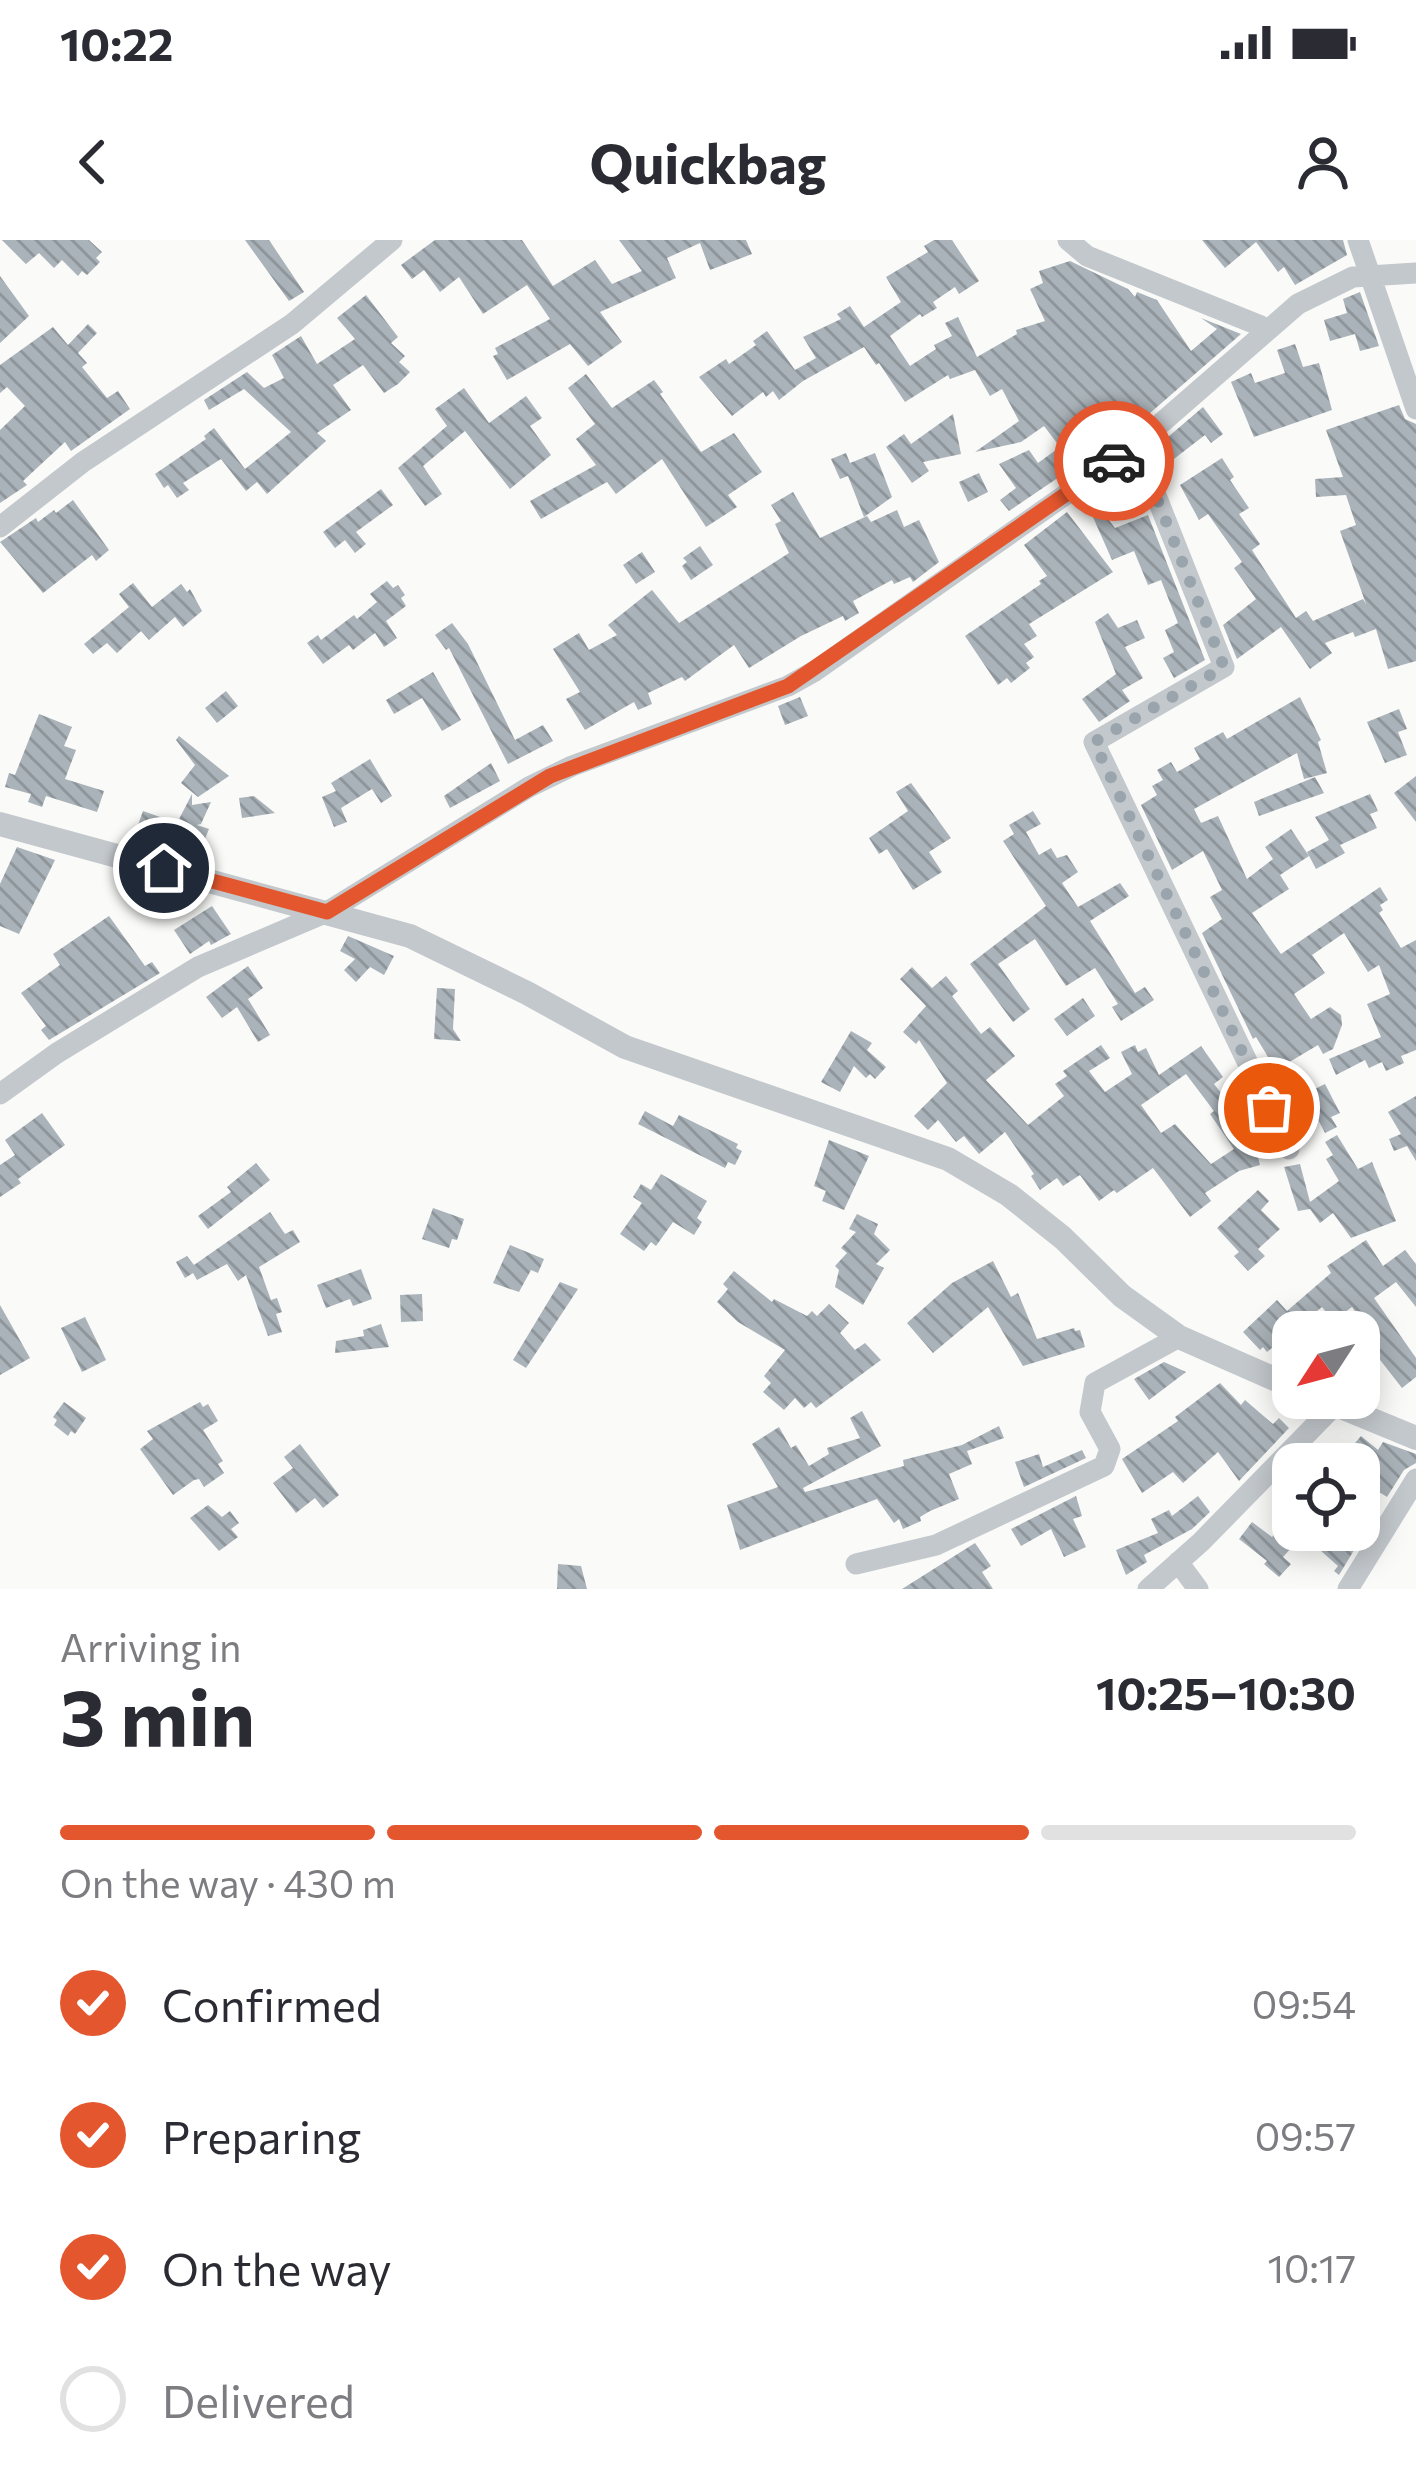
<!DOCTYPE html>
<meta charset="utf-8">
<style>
:root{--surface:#fff;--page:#f7f7f7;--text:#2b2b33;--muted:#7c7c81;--line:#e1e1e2;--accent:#e4572e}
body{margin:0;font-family:Commissioner,sans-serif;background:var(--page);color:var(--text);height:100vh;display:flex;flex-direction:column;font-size:45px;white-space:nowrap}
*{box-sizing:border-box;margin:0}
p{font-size:39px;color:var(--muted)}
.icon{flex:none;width:66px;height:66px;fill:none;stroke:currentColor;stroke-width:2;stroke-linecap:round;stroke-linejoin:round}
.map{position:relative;height:1349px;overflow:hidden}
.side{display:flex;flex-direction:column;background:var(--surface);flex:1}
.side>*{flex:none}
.needle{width:78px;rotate:234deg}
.fabs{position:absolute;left:1272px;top:1071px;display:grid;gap:24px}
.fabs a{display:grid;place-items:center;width:108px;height:108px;border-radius:24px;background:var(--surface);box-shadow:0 6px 30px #0003;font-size:60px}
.pin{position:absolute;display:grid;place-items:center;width:102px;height:102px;color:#fff;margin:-51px;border:6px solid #fff;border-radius:50%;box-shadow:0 3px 12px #0007}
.courier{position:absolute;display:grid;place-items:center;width:120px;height:120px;margin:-60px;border:9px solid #e4572e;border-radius:50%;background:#fff;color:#222;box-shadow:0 3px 15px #0007}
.summary em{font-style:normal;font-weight:700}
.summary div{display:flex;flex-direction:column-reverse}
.summary{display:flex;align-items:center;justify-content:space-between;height:204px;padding:0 60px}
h1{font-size:78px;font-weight:700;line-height:90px}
.bar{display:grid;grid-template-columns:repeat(4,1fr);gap:18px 12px;align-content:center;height:144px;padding:0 60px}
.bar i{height:15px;border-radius:9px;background:var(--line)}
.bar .on{background:var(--accent)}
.bar p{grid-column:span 4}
ol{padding:0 60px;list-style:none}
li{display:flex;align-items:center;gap:36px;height:132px}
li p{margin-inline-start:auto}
li .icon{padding:12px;border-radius:50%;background:var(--accent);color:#fff;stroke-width:4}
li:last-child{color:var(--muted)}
li i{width:66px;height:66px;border:6px solid var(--line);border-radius:50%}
.status{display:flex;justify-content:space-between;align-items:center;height:84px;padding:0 60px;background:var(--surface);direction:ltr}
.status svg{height:33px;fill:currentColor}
header{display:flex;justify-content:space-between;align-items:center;height:156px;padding:0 60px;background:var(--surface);font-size:54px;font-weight:700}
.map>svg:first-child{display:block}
.building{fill:url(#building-back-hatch);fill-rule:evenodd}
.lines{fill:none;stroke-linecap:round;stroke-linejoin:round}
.minor{stroke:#c3c8cc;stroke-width:21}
.tertiary{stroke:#c3c8cc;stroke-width:24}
.done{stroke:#99a4ac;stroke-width:12;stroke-dasharray:0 21.6}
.route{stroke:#e4572e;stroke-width:15}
</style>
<div class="status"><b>10:22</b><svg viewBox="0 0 49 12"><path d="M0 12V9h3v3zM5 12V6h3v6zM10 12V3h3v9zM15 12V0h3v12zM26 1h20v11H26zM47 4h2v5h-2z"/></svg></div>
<header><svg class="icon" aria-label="back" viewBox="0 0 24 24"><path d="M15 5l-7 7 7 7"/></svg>Quickbag<svg class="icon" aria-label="person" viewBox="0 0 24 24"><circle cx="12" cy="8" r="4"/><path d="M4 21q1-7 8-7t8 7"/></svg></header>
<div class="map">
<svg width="1416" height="1349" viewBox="0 0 1416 1349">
<defs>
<pattern id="building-back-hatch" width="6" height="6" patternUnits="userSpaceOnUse" patternTransform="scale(3)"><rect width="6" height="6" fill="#aab3b9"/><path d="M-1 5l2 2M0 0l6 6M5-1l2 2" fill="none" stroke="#8e969c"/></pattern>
</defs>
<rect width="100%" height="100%" fill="#fafaf8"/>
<!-- building -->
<path class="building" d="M2,0H89L102,12L96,18L100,22L87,35L82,31L78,36L62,20L54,28L39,13L26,24Z
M245,0H269L304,52L289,61Z
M435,0H522L553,46L595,20L612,44L642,31L619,0H746L752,14L710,30L700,3L667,18L676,38L600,72L622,102L588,126L570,104L507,140L493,116L498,114L495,108L550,79L527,45L483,74L459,37L440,52L424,30L412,39L401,25Z
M934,0H952L979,41L959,54L955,47L933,62L937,68L922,77L920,74L890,96L910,126L936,109L934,105L952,96L945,83L958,77L977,117L1017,94L1016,90L1045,81L1030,49L1043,43L1039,31L1070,21L1128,49L1135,57L1137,52L1157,60L1191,111L1217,89L1201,78L1241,94L1142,180L1137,173L1123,180L1059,230L1062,235L1009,271L1000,260L1016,248L999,224L1029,210L1038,223L1060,207L1044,186L1021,202L975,212L1019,181L1002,149L990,156L975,130L950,139L948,135L905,162L879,123L876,125L864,107L803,141L779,160L773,151L766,157L763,152L732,176L699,137L726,119L729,124L756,105L753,101L767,91L795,130L816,118L803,97L841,79L837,74L850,66L864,87L901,62L886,37L928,12L924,6Z
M1202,0H1343L1347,15L1295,45L1284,27L1278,32L1256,2L1225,28Z
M0,36L29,76L0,103Z
M1360,52L1379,106L1360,111L1355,94L1330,101L1324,80L1347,73L1343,59Z
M366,55L398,97L391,103L405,116L399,122L410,132L398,144L384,153L363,125L333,145L351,170L317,193L326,201L267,254L257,242L246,251L221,219L183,243L189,250L177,258L168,245L164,248L155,234L206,199L204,196L214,188L245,229L291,192L244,149L209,170L204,160L247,132L264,148L284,138L272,115L301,96L317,124L355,99L337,78Z
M88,84L97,93L78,113L87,123L82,127L107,158L118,151L130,169L71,211L65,202L23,241L27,245L0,263V190L25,166L7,147L0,153V125L53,87L68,105Z
M1295,104L1303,127L1319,123L1332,170L1254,197L1231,142L1251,133L1255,143L1285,133L1277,110Z
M586,134L612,168L654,140L663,152L660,154L701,212L734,193L762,232L728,255L737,267L706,287L662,219L616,254L607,242L541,279L530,261L596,225L576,199L595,184L568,148Z
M464,148L489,183L526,156L542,178L530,186L551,215L510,249L465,191L423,226L442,254L425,266L398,228L447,186L435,169Z
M1399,165L1405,179L1416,184V421L1388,429L1376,389L1355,397L1353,392L1325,403L1332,413L1310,429L1281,387L1237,419L1223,385L1256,359L1234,328L1242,322L1208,274L1199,280L1180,245L1222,218L1234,237L1230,240L1249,268L1239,274L1260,304L1252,310L1296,378L1306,371L1313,381L1363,359L1366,364L1340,291L1356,285L1346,255L1316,257L1315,239L1343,237L1326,190Z
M1203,167L1223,194L1211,203L1205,195L1166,225L1154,209Z
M953,174L961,214L923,222L929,231L912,243L886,207L904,194L911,204Z
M846,213L850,223L875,213L892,257L864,277L848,236L840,239L831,219Z
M979,233L988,252L968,262L959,242Z
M381,249L393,265L356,292L366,304L355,313L345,300L335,308L323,292Z
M1096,251L1104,274L1115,288L1148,275L1205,420L1174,438L1163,418L1174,412L1165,390L1178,383L1161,340L1148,345L1134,311L1112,320L1085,259Z
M793,252L820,298L867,276L871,282L897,270L904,287L919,280L939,322L913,342L910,337L894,344L892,340L853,361L859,373L845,381L843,376L801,396L749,428L734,405L685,441L682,437L648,453L652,464L638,470L634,462L585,490L566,459L580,452L553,409L579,393L589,410L617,395L608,385L652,350L679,383L789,313L775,284L781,281L771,265Z
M73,260L109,310L96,321L92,315L43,353L0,302L36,278L38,282L54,270L56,273Z
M1067,272L1113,332L1029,384L1037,396L1024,404L1034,417L1026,423L1030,428L1011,443L1007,438L998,445L965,396L1041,344L1039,341L1047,336L1024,305Z
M700,306L713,325L691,340L682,326L687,322L683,318Z
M642,312L655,332L636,344L623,325Z
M387,341L393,348L398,345L405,355L401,358L406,366L386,381L397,398L384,407L375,393L353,410L349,405L323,424L307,403L318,395L321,400L354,375L357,379L377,362L370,354Z
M133,343L152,367L181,344L187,352L190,349L202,371L183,387L175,377L149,400L141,391L117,413L107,403L93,414L84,404L129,367L119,354Z
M1108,373L1118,388L1137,380L1145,398L1125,407L1143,438L1122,450L1130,461L1099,482L1082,459L1116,434L1095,382Z
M452,383L468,404L515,500L543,485L553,501L508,524L449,408L446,410L435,395Z
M433,432L461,480L442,491L422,458L394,474L386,460Z
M226,451L238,466L217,483L205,468Z
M800,457L808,476L785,485L778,466Z
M1300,457L1321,500L1318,502L1327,533L1304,539L1297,513L1194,569L1201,583L1218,576L1247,639L1273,619L1265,607L1291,589L1309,616L1280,635L1289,649L1252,673L1281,714L1380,647L1388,660L1380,665L1383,670L1379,673L1401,708L1416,700V810L1401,816L1404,823L1386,831L1382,822L1369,828L1365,820L1336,835L1329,819L1381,797L1367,764L1390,754L1379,725L1368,732L1344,693L1312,715L1325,733L1294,754L1311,779L1330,767L1341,775L1342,785L1333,809L1323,814L1318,805L1276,830L1256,797L1253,799L1202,693L1222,679L1210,657L1222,650L1203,611L1172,630L1141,565L1157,555L1152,546L1163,540L1157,530L1171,522L1177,532L1200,519L1194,508L1223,492L1227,499Z
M1399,469L1407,489L1398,492L1407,515L1385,523L1367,482Z
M39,474L72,487L64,506L76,510L65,539L104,551L97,572L46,556L42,567L28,562L31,554L5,547L9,533L15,535Z
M179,496L229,536L198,557L181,543L195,525L176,500Z
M370,519L392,556L381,563L372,549L341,568L347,582L334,587L322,557L336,551L331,543Z
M491,523L500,541L450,568L444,556Z
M1416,536V582L1394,553Z
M1315,537L1324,553L1259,576L1254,562Z
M911,543L951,598L929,612L942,632L913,650L887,609L879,614L869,598L908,571L896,552Z
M192,554V565L211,562L201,584L197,585L209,589L201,609L138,585L143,571L177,583Z
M1370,554L1378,571L1370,574L1377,588L1340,605L1345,613L1316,629L1307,612L1329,600L1315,577Z
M254,556L275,573L242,578L239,558Z
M1033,571L1041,584L1026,592L1039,615L1051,608L1057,618L1067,615L1078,632L1062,643L1078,667L1120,643L1129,656L1090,681L1135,753L1145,747L1154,760L1121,781L1112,767L1118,764L1095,728L1066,746L1035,699L998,724L1030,769L1013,782L970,724L1046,666L1003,601L1014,594L1009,585Z
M17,607L55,620L19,694L0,686V644Z
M212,666L231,694L211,705L209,701L190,714L174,690Z
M109,676L145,726L152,722L160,733L49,800L41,790L46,786L21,753L60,725L53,714Z
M348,696L394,716L384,735L370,727L356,742L344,730L355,719L340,711Z
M248,726L263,748L248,759L270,795L258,802L237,767L222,778L206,757Z
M912,727L932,748L946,736L958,751L952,756L981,794L990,787L1015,816L986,840L1028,885L1064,856L1055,844L1067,836L1063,831L1101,805L1110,818L1089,831L1105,852L1132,834L1121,812L1135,805L1138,812L1146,808L1159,835L1201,806L1223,837L1214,844L1251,891L1260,925L1239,931L1205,953L1211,961L1190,977L1153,928L1117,953L1114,950L1099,961L1080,935L1063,946L1057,938L1040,950L1031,936L1034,934L1005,892L979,914L964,896L956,902L938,880L928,890L914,876L947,843L919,800L916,804L903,792L926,766L900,739ZM1186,834L1214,871L1210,874L1234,909L1211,924L1175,884L1161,893L1141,865Z
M437,748L455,749L453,789L461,801L434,799Z
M1083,758L1095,776L1067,796L1054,779Z
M851,791L872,803L867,810L886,827L875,839L870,834L866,838L854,826L840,852L821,842Z
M1325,844L1340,873L1331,877L1337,887L1325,893L1311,866L1305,870L1298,857Z
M1416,856V921L1407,906L1394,911L1389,899L1401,894L1388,872Z
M645,871L673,886L679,875L738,904L736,908L742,911L735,925L728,922L725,928L638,884Z
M42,873L65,905L18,939L21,943L0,957V925L15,915L5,900Z
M1337,895L1358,929L1372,922L1396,981L1351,998L1333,973L1320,983L1310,969L1298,971L1284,927L1300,924L1310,962L1339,941L1326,919L1333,915L1325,902Z
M829,900L869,916L844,970L822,961L826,951L814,946Z
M256,923L270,940L208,989L198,976L231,952L227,947Z
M661,934L707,961L697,978L702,982L694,995L673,982L656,1006L651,1002L644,1011L620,994L642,963L633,957L641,944L651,950Z
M1258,950L1269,961L1261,970L1280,989L1258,1009L1265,1016L1248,1031L1234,1016L1239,1012L1217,988Z
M433,968L464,979L457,1000L452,999L449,1008L422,999Z
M270,972L285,994L293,990L300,1002L259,1027L271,1060L277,1058L282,1072L276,1074L282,1092L268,1096L246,1035L238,1041L227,1024L197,1040L193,1033L185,1038L176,1022L187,1016L194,1025Z
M857,974L878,984L874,994L890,1010L876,1024L884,1028L863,1065L835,1047L839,1030L835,1026L847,1013L841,1008L856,992L849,989Z
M1366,1000L1383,1026L1405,1010L1416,1024V1067L1396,1042L1374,1058L1416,1118V1137L1402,1148L1377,1116L1359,1130V1105L1372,1096L1352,1067L1333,1081L1322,1067L1267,1112L1263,1107L1260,1110L1243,1092L1277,1060L1287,1071L1331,1033L1327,1026Z
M510,1005L544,1019L538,1033L531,1030L519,1052L493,1043Z
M993,1021L1011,1057L1018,1053L1037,1099L1074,1088L1075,1091L1080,1090L1085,1107L1023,1126L988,1067L933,1113L907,1083L952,1043Z
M361,1029L372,1059L353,1066L350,1059L326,1068L317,1045Z
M734,1031L772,1062L774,1059L807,1076L812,1071L817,1076L829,1064L849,1083L840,1093L855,1110L865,1103L881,1120L816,1168L811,1162L804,1168L795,1158L784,1170L763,1152L771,1143L764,1136L785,1110L738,1082L717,1062L728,1049L723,1044Z
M560,1042L578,1049L526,1128L513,1120Z
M422,1054L423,1081L401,1082L400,1055Z
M0,1065L30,1118L0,1135Z
M85,1077L106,1120L82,1132L61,1088Z
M381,1084L389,1107L335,1113L336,1101L364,1096L363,1090Z
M1164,1122L1186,1132L1149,1160L1134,1139Z
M1220,1143L1241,1165L1245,1160L1273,1184L1279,1178L1289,1188L1239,1241L1218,1212L1183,1243L1173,1232L1142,1253L1122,1219L1178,1181L1175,1177Z
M64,1162L86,1178L75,1194L71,1191L68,1196L54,1185L57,1180L53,1177Z
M200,1162L203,1167L208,1164L218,1181L203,1190L223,1221L218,1224L224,1233L204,1247L199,1239L194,1240L173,1255L140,1209L153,1199L147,1191Z
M862,1171L881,1206L803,1248L805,1252L904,1226L903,1220L962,1205L999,1186L1004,1198L967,1211L972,1224L949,1234L959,1259L930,1271L920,1277L921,1281L903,1289L899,1279L894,1283L877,1259L740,1310L727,1265L778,1247L752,1204L779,1187L791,1208L796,1205L809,1226L829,1214L827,1208L860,1198L850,1178Z
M1361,1196L1378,1210L1383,1202L1416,1214V1223L1404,1230L1387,1257L1373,1248L1367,1254L1359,1247V1241L1372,1227L1350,1209Z
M300,1204L339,1255L323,1268L315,1258L296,1273L273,1243L293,1228L284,1217Z
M1082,1210L1086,1218L1024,1247L1015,1222L1039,1214L1043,1227Z
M1076,1256L1082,1276L1073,1279L1086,1307L1064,1317L1051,1289L1021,1306L1011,1289Z
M1198,1256L1210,1272L1192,1289L1144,1315L1147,1322L1126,1335L1116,1310L1158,1293L1151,1279L1169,1270L1172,1276Z
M208,1265L222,1277L230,1271L239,1283L231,1289L238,1297L219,1311L190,1278Z
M1293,1273V1290H1338L1348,1299L1354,1290H1359V1282L1368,1287L1339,1335L1334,1331L1338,1326L1303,1295L1283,1317L1291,1324L1279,1337L1264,1324L1267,1321L1239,1299L1252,1282L1272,1297Z
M975,1303L991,1326L982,1332L993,1349H902Z
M558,1324L581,1326L587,1349H557Z"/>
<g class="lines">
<!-- minor -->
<path class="minor" d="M1068,0L1087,16L1261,86
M1358,0L1416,169
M1136,205L1224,427L1094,502L1289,909
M0,287L83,222L292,84L392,0
M0,854L57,813L198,727L327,672L529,547L572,526L788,446L815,431L1136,205L1298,64L1353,37L1416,33
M1178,1322L1198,1349
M856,1324L936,1305L1104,1226L1110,1209L1090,1172L1095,1143L1179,1097
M1148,1349L1201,1302L1335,1165
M1348,1349L1416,1239"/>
<!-- tertiary -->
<path class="tertiary" d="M0,584L410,696L527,753L625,807L948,919L1009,955L1063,998L1122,1056L1179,1097L1293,1147
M1319,1158L1416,1198"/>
</g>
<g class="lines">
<!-- done -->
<path class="done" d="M1114,221L1136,206L1224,427L1094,502L1269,868"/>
<!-- route -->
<path class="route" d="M164,628L327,672L550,536L788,446L1114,221"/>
</g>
</svg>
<div class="fabs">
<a><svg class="needle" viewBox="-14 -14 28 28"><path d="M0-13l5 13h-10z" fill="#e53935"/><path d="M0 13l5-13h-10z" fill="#7c7c81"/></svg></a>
<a><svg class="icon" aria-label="locate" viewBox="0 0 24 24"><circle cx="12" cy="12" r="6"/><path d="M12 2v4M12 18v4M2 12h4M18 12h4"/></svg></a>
</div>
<div class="pin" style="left:1269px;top:868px;background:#ea580c"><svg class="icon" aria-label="bag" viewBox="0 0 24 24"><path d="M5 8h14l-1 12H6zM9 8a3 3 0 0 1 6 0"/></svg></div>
<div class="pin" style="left:164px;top:628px;background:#1f2937"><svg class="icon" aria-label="home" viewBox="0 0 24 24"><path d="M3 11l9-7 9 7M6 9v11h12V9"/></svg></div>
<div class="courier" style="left:1114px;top:221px"><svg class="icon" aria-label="car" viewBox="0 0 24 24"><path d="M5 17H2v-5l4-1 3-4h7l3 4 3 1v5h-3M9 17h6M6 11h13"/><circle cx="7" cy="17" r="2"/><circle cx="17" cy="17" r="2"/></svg></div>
</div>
<section class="side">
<div class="summary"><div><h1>3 min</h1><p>Arriving in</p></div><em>10:25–10:30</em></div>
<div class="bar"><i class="on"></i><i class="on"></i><i class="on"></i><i></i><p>On the way · 430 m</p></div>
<ol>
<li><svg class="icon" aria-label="check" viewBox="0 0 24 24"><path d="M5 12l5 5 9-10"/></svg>Confirmed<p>09:54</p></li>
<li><svg class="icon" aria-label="check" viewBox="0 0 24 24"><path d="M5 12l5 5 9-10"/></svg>Preparing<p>09:57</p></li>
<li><svg class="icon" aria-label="check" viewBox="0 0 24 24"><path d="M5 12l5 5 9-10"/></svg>On the way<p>10:17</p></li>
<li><i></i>Delivered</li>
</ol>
</section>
